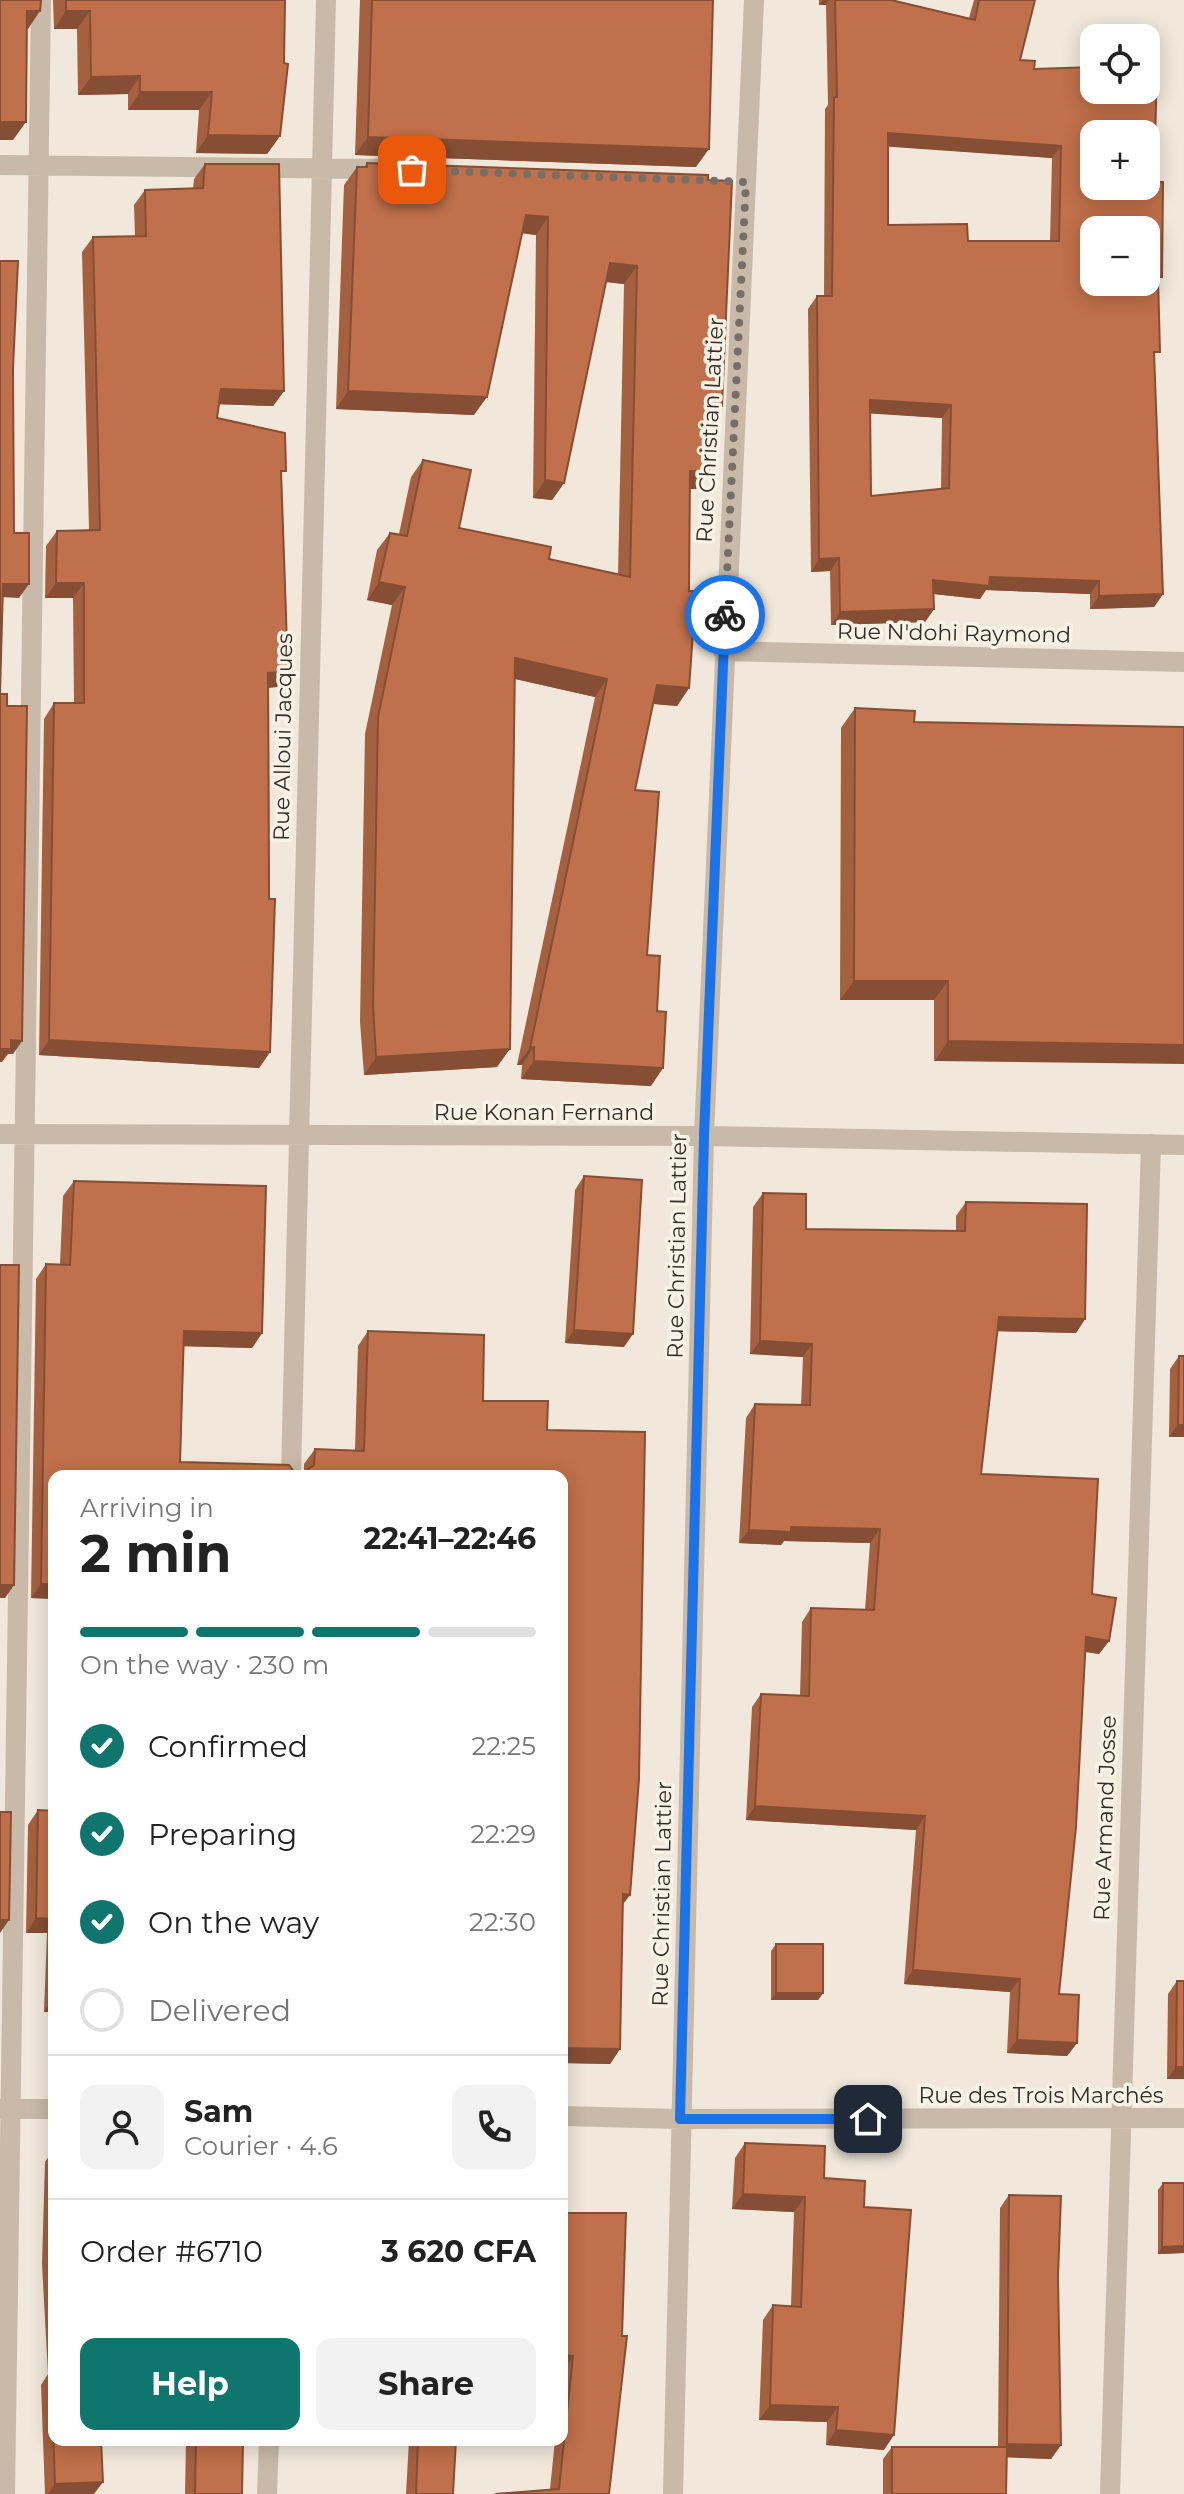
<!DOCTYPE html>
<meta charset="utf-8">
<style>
:root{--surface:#fff;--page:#f2f2f2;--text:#222;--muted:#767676;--line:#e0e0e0;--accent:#0f766e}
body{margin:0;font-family:Montserrat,sans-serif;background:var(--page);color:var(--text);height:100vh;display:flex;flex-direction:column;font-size:30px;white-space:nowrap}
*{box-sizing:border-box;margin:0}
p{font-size:26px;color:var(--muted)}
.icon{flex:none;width:44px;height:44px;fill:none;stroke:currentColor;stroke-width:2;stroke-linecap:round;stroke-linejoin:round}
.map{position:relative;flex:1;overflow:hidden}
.drawer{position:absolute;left:48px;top:1470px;width:520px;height:976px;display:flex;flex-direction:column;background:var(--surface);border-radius:16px;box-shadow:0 4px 20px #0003}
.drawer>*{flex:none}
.buttons{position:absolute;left:1080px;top:24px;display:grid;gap:16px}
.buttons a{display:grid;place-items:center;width:80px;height:80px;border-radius:16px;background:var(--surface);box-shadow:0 4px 20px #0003;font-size:40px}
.pin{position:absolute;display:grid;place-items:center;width:68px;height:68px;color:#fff;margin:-34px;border-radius:16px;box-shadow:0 4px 12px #0006}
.courier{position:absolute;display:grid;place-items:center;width:80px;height:80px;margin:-40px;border:6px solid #1a73e8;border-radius:50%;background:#fff;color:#222;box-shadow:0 2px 10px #0007}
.summary em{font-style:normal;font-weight:700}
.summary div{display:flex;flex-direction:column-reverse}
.summary{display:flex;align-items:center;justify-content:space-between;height:136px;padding:0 32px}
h1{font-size:52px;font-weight:700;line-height:60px}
.bar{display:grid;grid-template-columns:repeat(4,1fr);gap:12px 8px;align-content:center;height:96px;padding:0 32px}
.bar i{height:10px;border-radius:6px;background:var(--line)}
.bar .active{background:var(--accent)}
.bar p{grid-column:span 4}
.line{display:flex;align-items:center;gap:20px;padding:0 32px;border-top:2px solid var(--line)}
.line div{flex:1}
.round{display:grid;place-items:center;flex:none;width:84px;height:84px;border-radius:16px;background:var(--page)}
ol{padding:0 32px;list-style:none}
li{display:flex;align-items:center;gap:24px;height:88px}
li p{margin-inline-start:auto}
li .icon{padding:8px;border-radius:50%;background:var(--accent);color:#fff;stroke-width:4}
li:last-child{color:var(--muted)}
li i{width:44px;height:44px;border:4px solid var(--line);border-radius:50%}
.button{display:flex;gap:16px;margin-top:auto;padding:16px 32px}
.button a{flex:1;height:92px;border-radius:16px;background:var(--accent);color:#fff;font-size:32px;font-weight:700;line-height:92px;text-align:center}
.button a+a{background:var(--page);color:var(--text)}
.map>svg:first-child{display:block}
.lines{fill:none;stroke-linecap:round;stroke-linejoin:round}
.minor{stroke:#c8b9a8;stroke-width:20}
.wall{fill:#a56040;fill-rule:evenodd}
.shaded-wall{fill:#864e34}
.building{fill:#c0704a;stroke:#864e34;stroke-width:2;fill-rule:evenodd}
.done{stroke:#776e67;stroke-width:8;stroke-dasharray:0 14.4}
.route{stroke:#1a73e8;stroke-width:10}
.labels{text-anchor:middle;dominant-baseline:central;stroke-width:7;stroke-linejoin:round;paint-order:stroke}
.street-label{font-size:22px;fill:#352d28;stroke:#f8f2e7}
</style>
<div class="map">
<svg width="1184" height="2494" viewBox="0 0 1184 2494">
<rect width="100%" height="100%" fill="#f1e8db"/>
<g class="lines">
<!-- minor -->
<path class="minor" d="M0,165L383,169
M723,651L1184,662
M0,1134L704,1136L1184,1145
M291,1476L326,0
M0,2109H54
M562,2116L680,2119L1184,2118
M5,2494L41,0
M267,2494L269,2440
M673,2494L704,1136L754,0
M1110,2494L1151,1144"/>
</g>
<!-- wall -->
<path class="wall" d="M53,0H285L280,136L267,154L196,153L199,110H128V94L78,95L77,29H54Z
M360,0H713L696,167L355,155Z
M819,0H891L969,18L974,0H1035L1020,60L1034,69L1154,182L1158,283L1154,359L1163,594L1154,607L1090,609V594L986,590L980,599L934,594V609L925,622L831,625L830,571L811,572L808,309L817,296H824L825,109L828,105L826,5H819ZM888,146L1052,158L1050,241H968L888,225ZM871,413L942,418L941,489L871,496Z
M367,163L708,175L710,424L709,471L696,489H690L689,688L677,706L653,704L635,790L647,955L651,1086L521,1079L522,1065H517L595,697L515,679L497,1067L364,1075L360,1022L365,734L392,605L367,600L377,550L390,533L399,534L411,477L423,460L459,528L549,559L618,575L624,284L606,282L564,483L552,500L533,498L536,235L522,233L474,415L336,409L344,185L357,167H364Z
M205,164L284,391L273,406L219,404L217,418L282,477L277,687L269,688L270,1052L259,1068L39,1055L44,719L54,703H74L73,598H45L46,546L57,531L89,530L82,252L93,237L135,236L134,205L145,190L193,189L194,179Z
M855,708L914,722L1184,727L934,1061V1000H840L841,728Z
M584,1176L624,1347L565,1343L575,1190Z
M74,1181L266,1186L262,1333L252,1348L184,1346L180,1462L289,1465L294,1472L302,1474L304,1473V1464L315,1449L355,1450L358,1346L368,1331L484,1335L483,1401H548L547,1430L645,1432L639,1779L630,1895L623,1904L620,2049L610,2064L562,2063V1476H54V1599L31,1598L36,1279L46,1264H60L63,1196Z
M763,1193L806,1229L956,1231V1216L966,1202L1085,1319L1076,1333L997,1331L981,1474L1092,1594L1109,1641L1099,1654L1085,1652L1059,1994L1077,2043L1067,2056L1007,2053L1010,1992L904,1984L916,1830L746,1820L752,1707L761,1694L800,1696L802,1622L811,1608L865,1610L870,1543L784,1541L781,1545L739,1543L746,1418L755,1404L801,1405L803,1357L750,1354L753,1207Z
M1179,1356H1184V1437H1169L1170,1369Z
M54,1627V2012H44L47,1933H26L28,1825L38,1810H50Z
M776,1944L823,1993L818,2000H771V1951Z
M1177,1981L1184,2079H1167L1168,1994Z
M745,2143L824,2178L864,2207L884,2450L826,2445L827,2422L759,2420L763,2320L773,2305L791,2306L794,2212L732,2209L735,2158Z
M54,2149V2440L94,2494H45L41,2385L48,2374L42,2264L45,2162Z
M1163,2183L1184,2253L1158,2254V2190Z
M1009,2195L1058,2277L1061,2445L1051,2459L1006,2457V2494H883V2459L892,2447H998L1000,2208Z
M566,2213L609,2494L550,2489L555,2440H562V2219Z
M186,2440H243L242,2494H185Z
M409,2440H456L453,2494H406Z"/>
<!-- shaded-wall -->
<path class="shaded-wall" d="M823,0H829L826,5H819Z
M27,11H40L28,29H15Z
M66,11H90L77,29H54Z
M140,76L128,94L78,95L91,77Z
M140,92H212L199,110H128Z
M0,122H26L13,140H0Z
M888,133L1061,146L1052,158L879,146Z
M208,135L280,136L267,154L196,153Z
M368,137L709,149L696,167L355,155Z
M526,215L548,217L536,235L513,232Z
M610,263L637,266L624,284L598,281Z
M221,389L284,391L273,406L210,404Z
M348,391L487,397L474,415L336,409Z
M870,400L951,405L942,418L862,413Z
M709,406H722L710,424L697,423Z
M690,471H709L696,489H678Z
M545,480L564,483L552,500L533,498Z
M839,558L830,571L811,572L819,559Z
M990,577L1099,581L1090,594L986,590L980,599L924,593L933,580Z
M379,582L405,587L392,605L367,600Z
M56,583H84L73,598H45Z
M3,584H29L19,598L0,597Z
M1163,594L1154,607L1090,609L1099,596Z
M934,609L925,622L831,625L840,612Z
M515,658L607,679L595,697L502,676Z
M288,672L277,687L258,688L268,673Z
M657,685L689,688L677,706L645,703Z
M854,981H948L934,1000H840Z
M11,1040L22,1041L13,1054H8L2,1062H0V1049Z
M49,1040L270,1052L259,1068L39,1055Z
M948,1041L1184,1045V1064L934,1061Z
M534,1047L522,1065H517L530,1048Z
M510,1049L497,1067L364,1075L376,1057Z
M534,1061L663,1068L651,1086L521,1079Z
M999,1317L1085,1319L1076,1333L989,1331Z
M574,1330L633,1334L624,1347L565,1343Z
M184,1331L262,1333L252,1348L174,1346Z
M760,1341L812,1344L803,1357L750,1354Z
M1178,1425H1184V1437H1169Z
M791,1527L880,1529L870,1543L784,1541L781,1545L739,1543L749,1530Z
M41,1584H54V1599L31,1598Z
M0,1585H14L5,1598H0Z
M1086,1637L1109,1641L1099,1654L1076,1650Z
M755,1806L925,1816L916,1830L746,1820Z
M623,1894L630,1895L619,1909Z
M36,1918L54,1919V1923L47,1933H26Z
M0,1920H9L0,1933Z
M913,1970L1020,1979L1010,1992L904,1984Z
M776,1993H823L818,2000H771Z
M54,1998V2012H44Z
M1017,2040L1077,2043L1067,2056L1007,2053Z
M562,2048L620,2049L610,2064L562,2063Z
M1176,2067H1184V2079H1167Z
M743,2194L805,2197L794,2212L732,2209Z
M1184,2246V2253L1158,2254L1162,2247Z
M562,2355L573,2356L563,2371L562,2370Z
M770,2405L838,2407L827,2422L759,2420Z
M836,2430L894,2435L884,2450L826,2445Z
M1007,2444L1061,2445L1051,2459L998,2457Z
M103,2482L94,2494H48L55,2484Z"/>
<!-- building -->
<path class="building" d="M0,0H41L40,11H27L26,122H0Z
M66,0H285L284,63L288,64L280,136L208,135L212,92H140V76L91,77L90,11H66Z
M372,0H713L709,149L368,137Z
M835,0H891L975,20L979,0H1035L1020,60L1035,61L1034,69L1094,67V90H1146V65H1157L1154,182H1163L1162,277H1158L1160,352H1154L1163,594L1099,596V581L990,577L989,586L933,580L934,609L840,612L839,558L819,559L817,296H832L834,97H837ZM888,133L1061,146L1059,241H968L967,224L888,225ZM1094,134H1146V186H1094ZM1094,230H1146V282H1094ZM870,400L951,405L949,488L871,496Z
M367,163L708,175V180L732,181L722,406H709V471H690L689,591H696L689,688L657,685L635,790L659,792L647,955L660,956L657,1011L666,1012L663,1068L534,1061V1047L530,1048L607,679L515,658L510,1049L376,1057L373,1004L378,717L405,587L379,582L390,533L407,536L423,460L471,470L459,528L551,547L549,559L630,577L637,266L610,263L564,483L545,480L548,217L526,215L487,397L348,391L357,167H367Z
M205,164H279L284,391L221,389L217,418L285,433L286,471H281L288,672L268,673L269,899H275L270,1052L49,1040L54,703H84V583H56L57,531L100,530L93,237L146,236L145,190L203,188Z
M0,261H18L13,369L14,533H29V584H3L0,694Z
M0,694H7V706H27L22,1041L11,1040V1049H0Z
M855,708L915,711L914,722L1184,727V1045L948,1041V981H854Z
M584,1176L642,1180L633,1334L574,1330Z
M74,1181L266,1186L262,1333L184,1331L180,1462L289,1465L294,1472L302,1474L314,1465L315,1449L364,1451L368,1331L484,1335L483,1401H548L547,1430L645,1432L639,1779L630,1895L623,1894L620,2049L562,2048V1476H54V1584H41L46,1264L70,1265Z
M763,1193L806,1194V1229L965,1231L966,1202L1087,1204L1085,1319L999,1317L981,1474L1098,1479L1092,1594L1116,1598L1109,1641L1086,1637L1076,1827L1059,1994L1079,1995L1077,2043L1017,2040L1020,1979L913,1970L925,1816L755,1806L761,1694L809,1696L811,1608L874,1610L880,1529L791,1527V1532L749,1530L755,1404L810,1405L812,1344L760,1341Z
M0,1265H19L14,1585H0Z
M1179,1356H1184V1425H1178Z
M38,1810L54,1811V1919L36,1918Z
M0,1812H11L9,1920H0Z
M776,1944H823V1993H776Z
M1177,1981H1184V2067H1176Z
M745,2143L825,2146L824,2178L865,2181L864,2207L911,2210L894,2435L836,2430L838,2407L770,2405L773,2305L801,2307L805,2197L743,2194Z
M54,2177V2289L52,2249Z
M1163,2183H1184V2246L1162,2247Z
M1009,2195L1061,2196L1058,2277L1061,2445L1007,2444Z
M566,2213H626L622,2336H627L609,2494H495L559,2489L573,2356L562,2355V2264H565Z
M51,2370H54V2440H101L103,2482L55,2484Z
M196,2440H243L242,2494H195Z
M418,2440H456L453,2494H416Z
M892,2447H1007L1006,2494H892Z"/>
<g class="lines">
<!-- done -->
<path class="done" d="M412,170L746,182L725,615"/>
<!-- route -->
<path class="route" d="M725,615L704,1136L680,2119H868"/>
</g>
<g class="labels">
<!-- street labels -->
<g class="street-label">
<text transform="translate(710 430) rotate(-87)">Rue Christian Lattier</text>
<text transform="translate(954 633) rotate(1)">Rue N'dohi Raymond</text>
<text transform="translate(283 737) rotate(-89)">Rue Alloui Jacques</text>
<text x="544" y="1112">Rue Konan Fernand</text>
<text transform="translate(677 1246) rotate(-89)">Rue Christian Lattier</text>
<text transform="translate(1105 1818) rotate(-88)">Rue Armand Josse</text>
<text transform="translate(662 1894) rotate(-89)">Rue Christian Lattier</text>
<text x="1041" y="2095">Rue des Trois Marchés</text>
</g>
</g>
</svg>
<div class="buttons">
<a><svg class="icon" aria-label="locate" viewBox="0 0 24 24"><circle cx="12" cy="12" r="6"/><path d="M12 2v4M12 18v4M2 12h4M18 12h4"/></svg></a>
<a>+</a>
<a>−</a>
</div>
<div class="pin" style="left:412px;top:170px;background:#ea580c"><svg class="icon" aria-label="bag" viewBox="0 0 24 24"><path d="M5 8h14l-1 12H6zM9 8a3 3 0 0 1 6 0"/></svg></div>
<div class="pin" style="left:868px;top:2119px;background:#1f2937"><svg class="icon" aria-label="home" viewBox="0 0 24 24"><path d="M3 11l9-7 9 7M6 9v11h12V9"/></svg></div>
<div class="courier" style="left:725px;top:615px"><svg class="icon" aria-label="bike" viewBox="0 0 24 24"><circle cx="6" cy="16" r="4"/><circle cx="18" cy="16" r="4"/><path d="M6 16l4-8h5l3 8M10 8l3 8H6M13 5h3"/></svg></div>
<section class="drawer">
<div class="summary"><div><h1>2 min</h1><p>Arriving in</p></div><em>22:41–22:46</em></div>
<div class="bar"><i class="active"></i><i class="active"></i><i class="active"></i><i></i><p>On the way · 230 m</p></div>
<ol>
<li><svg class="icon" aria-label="check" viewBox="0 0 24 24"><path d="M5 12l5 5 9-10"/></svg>Confirmed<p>22:25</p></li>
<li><svg class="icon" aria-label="check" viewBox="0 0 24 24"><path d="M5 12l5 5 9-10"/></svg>Preparing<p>22:29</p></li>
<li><svg class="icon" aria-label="check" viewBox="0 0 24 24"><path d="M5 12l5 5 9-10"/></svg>On the way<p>22:30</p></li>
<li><i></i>Delivered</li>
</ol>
<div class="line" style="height:144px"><a class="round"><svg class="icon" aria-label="person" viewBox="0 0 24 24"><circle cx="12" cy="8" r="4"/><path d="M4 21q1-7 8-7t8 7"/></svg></a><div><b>Sam</b><p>Courier · 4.6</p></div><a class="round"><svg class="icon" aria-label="phone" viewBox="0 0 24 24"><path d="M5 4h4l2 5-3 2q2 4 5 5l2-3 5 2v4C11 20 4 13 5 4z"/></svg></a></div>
<div class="line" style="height:104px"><div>Order #6710</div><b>3 620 CFA</b></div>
<div class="button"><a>Help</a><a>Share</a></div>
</section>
</div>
